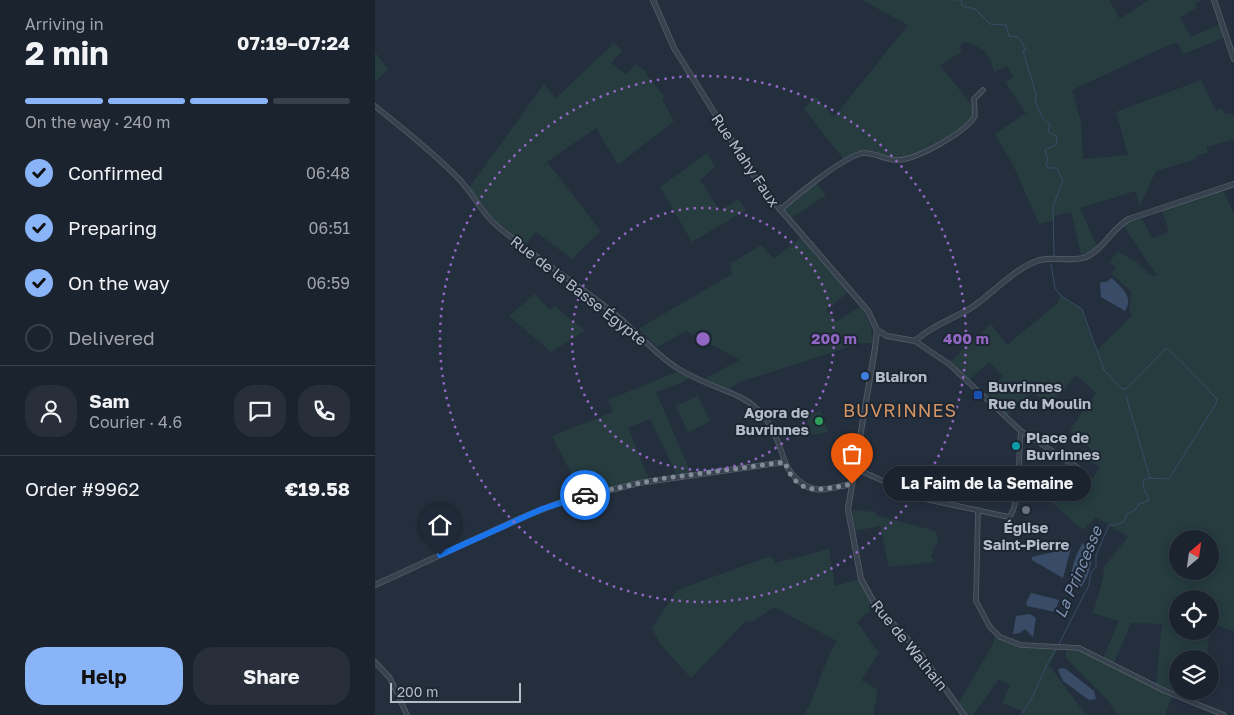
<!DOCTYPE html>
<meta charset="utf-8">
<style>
:root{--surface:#1b232e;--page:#282f3a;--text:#f1f3f6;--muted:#a0a4aa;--line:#39404a;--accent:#8ab4f8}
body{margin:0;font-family:"Golos Text",sans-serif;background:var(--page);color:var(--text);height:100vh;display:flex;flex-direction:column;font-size:19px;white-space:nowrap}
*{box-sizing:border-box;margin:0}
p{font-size:16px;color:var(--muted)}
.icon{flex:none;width:28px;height:28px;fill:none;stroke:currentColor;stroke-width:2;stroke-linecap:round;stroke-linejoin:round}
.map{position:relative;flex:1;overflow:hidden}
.panel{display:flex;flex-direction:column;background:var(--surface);width:375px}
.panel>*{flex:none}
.needle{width:32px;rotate:29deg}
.buttons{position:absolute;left:794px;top:530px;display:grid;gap:10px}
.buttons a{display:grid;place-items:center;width:50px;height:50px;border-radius:50%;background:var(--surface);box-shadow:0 2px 12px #0003,0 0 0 1px var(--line);font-size:25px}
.scale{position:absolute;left:15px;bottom:12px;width:131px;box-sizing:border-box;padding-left:5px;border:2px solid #b4bcc9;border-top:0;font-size:14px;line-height:18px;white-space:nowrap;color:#b4bcc9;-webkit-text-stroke:4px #1d2633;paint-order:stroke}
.pin{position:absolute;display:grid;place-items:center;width:42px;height:42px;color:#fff;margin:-51px -21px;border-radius:50% 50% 50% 0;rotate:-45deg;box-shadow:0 0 5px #0007}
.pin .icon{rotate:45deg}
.courier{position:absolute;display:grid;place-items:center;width:50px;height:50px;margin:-25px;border:4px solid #1a73e8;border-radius:50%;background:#fff;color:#222;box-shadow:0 1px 6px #0007}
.bubble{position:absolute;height:35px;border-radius:18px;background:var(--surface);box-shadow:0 2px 12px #0003,0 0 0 1px var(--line);font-size:16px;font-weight:700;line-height:35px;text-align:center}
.head em{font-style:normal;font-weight:700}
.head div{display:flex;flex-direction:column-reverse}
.head{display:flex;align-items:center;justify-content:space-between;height:85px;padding:0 25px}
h1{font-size:32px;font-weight:700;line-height:38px}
.bar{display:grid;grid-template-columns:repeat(4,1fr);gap:8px 5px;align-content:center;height:60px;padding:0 25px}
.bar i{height:6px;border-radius:4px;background:var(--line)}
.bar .on{background:var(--accent)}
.bar p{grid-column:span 4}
.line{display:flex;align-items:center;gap:12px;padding:0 25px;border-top:1px solid var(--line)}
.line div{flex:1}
.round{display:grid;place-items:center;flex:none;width:52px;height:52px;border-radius:20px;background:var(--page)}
ol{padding:0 25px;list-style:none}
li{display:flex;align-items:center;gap:15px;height:55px}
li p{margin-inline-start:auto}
li .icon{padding:5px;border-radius:50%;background:var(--accent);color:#111;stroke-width:4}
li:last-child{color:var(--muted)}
li i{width:28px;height:28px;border:2px solid var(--line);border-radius:50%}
.primary-button{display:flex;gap:10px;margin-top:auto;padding:10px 25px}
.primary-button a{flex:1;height:58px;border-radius:20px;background:var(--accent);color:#111;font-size:20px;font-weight:700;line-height:58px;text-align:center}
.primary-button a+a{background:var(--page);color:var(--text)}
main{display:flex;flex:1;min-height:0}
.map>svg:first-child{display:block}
.green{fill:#263c3f;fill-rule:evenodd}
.water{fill:#394c67}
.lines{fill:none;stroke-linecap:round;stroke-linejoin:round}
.stream{stroke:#394c67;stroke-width:1}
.minor-casing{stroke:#565f6c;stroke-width:5.5}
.tertiary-casing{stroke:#565f6c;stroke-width:6}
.minor{stroke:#38414e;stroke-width:4}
.tertiary{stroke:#38414e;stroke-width:4.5}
.done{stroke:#828b98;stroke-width:5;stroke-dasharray:0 9}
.route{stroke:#1a73e8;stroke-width:6}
.ring{fill:none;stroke:#9266c3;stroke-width:2.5;stroke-dasharray:2.5 5}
.shop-dot{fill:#3f7fe0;stroke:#1d2633;stroke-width:2}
.transit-dot{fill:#1a4fb4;stroke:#1d2633;stroke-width:2}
.leisure-dot{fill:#2e9e5b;stroke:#1d2633;stroke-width:2}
.culture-dot{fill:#0f9aa8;stroke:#1d2633;stroke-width:2}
.worship-dot{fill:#6b7280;stroke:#1d2633;stroke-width:2}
.labels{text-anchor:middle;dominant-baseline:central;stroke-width:4;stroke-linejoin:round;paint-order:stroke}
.street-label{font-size:15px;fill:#b4bcc9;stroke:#1d2633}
.poi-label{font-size:15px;font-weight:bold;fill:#b4bcc9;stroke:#1d2633;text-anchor:start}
.water-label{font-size:16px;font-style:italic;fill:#7c92b1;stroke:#1d2633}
.quarter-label{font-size:18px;letter-spacing:1px;fill:#d59563;stroke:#1d2633}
.centre{fill:#9266c3;stroke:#1d2633;stroke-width:2.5}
.ring-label{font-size:15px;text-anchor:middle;font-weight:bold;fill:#9266c3;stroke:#1d2633;stroke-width:4;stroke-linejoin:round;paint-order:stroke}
</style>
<main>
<section class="panel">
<div class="head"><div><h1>2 min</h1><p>Arriving in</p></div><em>07:19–07:24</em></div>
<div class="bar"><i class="on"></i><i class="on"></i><i class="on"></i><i></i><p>On the way · 240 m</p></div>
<ol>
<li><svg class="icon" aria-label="check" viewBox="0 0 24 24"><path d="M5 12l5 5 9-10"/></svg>Confirmed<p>06:48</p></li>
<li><svg class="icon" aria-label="check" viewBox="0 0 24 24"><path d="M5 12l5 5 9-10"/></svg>Preparing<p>06:51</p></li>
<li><svg class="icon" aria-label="check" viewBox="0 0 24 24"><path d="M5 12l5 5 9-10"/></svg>On the way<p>06:59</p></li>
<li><i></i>Delivered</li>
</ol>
<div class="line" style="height:90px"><a class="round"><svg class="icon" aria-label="person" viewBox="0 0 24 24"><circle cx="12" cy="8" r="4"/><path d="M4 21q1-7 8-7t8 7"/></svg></a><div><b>Sam</b><p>Courier · 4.6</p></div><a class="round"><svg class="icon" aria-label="chat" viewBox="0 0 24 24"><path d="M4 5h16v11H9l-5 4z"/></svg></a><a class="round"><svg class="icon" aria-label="phone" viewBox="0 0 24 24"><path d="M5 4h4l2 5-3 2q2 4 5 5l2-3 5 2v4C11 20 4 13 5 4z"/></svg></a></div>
<div class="line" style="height:65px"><div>Order #9962</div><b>€19.58</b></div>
<div class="primary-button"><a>Help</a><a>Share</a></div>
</section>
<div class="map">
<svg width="859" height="715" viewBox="0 0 859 715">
<rect width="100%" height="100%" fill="#242f3e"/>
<!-- green -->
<path class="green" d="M487,0H734L745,19L773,0H826L820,4L822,7L805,18L816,37L845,24L849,38L808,54L803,43L796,44L697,90L706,122L708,159L753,155L741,112L826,80L841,111L847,108L850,115L856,113L859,116V139L831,147L833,153L821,156V159L781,171L764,207L761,191L705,208L722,246L713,253L706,254L696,212L679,216L678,221L664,224L639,167L620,134L651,113L630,82L639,77L632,66L619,72C615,54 609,48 591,42L586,44V52L565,65L599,108L598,118L583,131L536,156L517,158L494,152L470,161L429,109L440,96L459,117L533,25Z
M239,43L247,51L236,63L251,74L261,64L272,72L271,74L289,96L287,99L299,121L243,165L221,128L172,162L226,231L197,259L161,232L150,245L116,217L94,188L169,84L181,98Z
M0,52L13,69L0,82Z
M332,153L340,167L325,180L345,211L363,199L371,210L317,242L285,187Z
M441,183L451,195L415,219L409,211L410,208Z
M848,190L859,215V631L836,624L835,628V599H802V631H835L831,659H802L801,694L781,685L787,624L756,623L739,663L728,658L744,621L718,613L728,579L729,567L753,537L721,517L708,530L674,500L689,462L718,478L725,467L712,459L717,450L695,430L721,393L701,375L676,404L656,392L649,400L646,399L632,417L609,395L628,376L614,362L594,380L575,362L616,324L632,345L682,304L686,296L707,309L722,350L758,315L754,311L757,293L736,273L742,267L734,262L743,251C750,257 759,259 765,265C772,271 772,276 782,276L748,225L766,217L777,238L794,232L787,210ZM802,539H835V571H802Z
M426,237L474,291L451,310L462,321L486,306L496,327L497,343H486L365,382L354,389L329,379L365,360L311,331L282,347L263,329L357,274L355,264L386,245L399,259Z
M160,294L175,310L180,306L210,331L176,352L134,316Z
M304,371L316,377L306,383L281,392L316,473L302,475L275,419L253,428L274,479L207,494L177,436L238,412L233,400Z
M323,396L335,421L313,433L301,406Z
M446,411L453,432L437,435L431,415Z
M477,510L500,512L503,516L561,531L563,540L556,556L560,562L514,567L505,526L480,531Z
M454,549L460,586L484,579L499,607L482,622L504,653L486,680L503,690L498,715H429C443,692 447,664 462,641L399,607L379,621H371L316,678L285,644L277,628L302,590L396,556L400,563Z
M620,635C639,649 661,647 684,647L674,665L711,715H649L647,711L627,703L635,685L624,679L598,715H592L584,702L618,644Z
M691,647L707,651L797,696L790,715H743L729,696L691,658Z"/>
<!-- water -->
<path class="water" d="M737,278C747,289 759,296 750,311L726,297L725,282H731Z
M708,543C709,546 716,551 716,555C718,564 712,580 706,587H697C692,578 702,551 708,543Z
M696,548L688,578L657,560V557Z
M656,593L684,600L680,612L652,606L651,603Z
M655,614L661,618L658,637L650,629L645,633L638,634L641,616Z
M686,668L691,669L719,691L721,699L714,700L688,681L683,670Z"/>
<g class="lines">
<!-- stream -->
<path class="stream" d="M580,0H584
M586,0L587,6L600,9L615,24L631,25L634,36L643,37L651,50L648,51L661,94L660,101L668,119L675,124L673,132L681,136L682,144L670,150L673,160L671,163L673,168H682L688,181L678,206L679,256
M676,264L680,288L686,296L707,309L729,370L747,389H751L791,348C810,363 824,381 841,398L842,402L794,479L773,478L769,480L768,487L774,499L773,501L764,504L760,510L752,514L748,522L741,525H734L721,555V567L716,572L714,585L684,644
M751,396L775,478
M646,715C662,695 667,668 682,648"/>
<!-- minor casing -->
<g class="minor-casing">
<path id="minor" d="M0,106C28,129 58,152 83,178C97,192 106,212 121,225C157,256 199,281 236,311C259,328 278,353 302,368C358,402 387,385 410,462
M405,210C423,194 462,162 484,154C496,150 509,160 521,160C540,161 591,132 600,116L599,99L608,90
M540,341L574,364L646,431L702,467
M481,469L550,499L634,517C646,505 643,450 646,431
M603,510L601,601L615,627L625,637L646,645L704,648L790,691L849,715
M0,662L15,678L32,715"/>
</g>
<!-- tertiary casing -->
<g class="tertiary-casing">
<path id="tertiary" d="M278,0L299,48L377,173L398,201L493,311L502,330L500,348L473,509L486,579L501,606L542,649L589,715
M839,0L859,59
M502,330L512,336L540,341C556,326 578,319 596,308C617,294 639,269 662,261C678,255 695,263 711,257C729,249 737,228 754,219L859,184
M0,585L146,518L186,502L264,483L410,462C413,470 418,476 424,481C440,496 458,487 477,484"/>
</g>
<!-- minor -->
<use href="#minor" class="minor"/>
<!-- tertiary -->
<use href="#tertiary" class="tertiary"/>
</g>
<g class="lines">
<!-- done -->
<path class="done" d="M210,495L284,479L410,462C422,499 449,489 477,484"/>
<!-- route -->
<path class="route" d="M65,555L167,509L210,495"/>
</g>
<!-- distance rings -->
<g class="ring">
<circle cx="328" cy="339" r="131"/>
<circle cx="328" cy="339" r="263"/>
</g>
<!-- markers -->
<circle class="shop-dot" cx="490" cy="376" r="5"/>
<rect class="transit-dot" x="598" y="390" width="10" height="10" rx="2.5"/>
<circle class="leisure-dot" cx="444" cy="421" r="5"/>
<circle class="culture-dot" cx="641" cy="446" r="5"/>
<circle class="worship-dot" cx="651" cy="510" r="5"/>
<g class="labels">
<!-- street labels -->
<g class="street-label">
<text transform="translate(371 160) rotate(56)">Rue Mahy Faux</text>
<text transform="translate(204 290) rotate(38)">Rue de la Basse Égypte</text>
<text transform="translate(535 645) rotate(51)">Rue de Walhain</text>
</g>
<!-- poi labels -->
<g class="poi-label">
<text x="500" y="376">Blairon</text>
<text x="613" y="386">Buvrinnes<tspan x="613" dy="17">Rue du Moulin</tspan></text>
<text x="434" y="412" text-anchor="end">Agora de<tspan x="434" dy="17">Buvrinnes</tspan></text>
<text x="651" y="437">Place de<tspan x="651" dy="17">Buvrinnes</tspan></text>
<text x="651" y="527" text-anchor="middle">Église<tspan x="651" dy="17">Saint-Pierre</tspan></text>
</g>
<!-- water labels -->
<g class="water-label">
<text transform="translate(703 572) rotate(-67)">La Princesse</text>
</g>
<!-- quarter labels -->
<g class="quarter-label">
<text x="525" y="410">BUVRINNES</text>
</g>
</g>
<circle cx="328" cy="339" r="8" class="centre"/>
<g class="ring-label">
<text x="459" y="344">200 m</text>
<text x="591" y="344">400 m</text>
</g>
</svg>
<div class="buttons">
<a><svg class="needle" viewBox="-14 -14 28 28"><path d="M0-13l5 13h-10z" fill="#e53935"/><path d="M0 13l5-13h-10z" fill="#a0a4aa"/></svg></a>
<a><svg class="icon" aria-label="locate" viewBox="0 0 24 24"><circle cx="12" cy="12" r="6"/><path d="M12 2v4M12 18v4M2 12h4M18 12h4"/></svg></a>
<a><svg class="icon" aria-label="layers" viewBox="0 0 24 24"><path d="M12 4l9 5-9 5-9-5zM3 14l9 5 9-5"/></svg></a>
</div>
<div class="scale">200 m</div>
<div class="pin" style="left:477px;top:484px;background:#ea580c"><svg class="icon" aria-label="bag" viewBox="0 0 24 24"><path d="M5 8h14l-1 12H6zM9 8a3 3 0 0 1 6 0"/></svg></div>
<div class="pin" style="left:65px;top:555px;background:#1f2937"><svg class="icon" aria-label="home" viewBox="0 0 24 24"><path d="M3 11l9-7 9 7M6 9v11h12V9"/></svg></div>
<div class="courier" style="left:210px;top:495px"><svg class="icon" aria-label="car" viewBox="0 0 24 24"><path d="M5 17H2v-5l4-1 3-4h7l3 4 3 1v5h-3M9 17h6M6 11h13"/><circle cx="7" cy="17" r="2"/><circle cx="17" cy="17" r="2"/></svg></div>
<div class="bubble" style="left:508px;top:466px;width:208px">La Faim de la Semaine</div>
</div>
</main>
